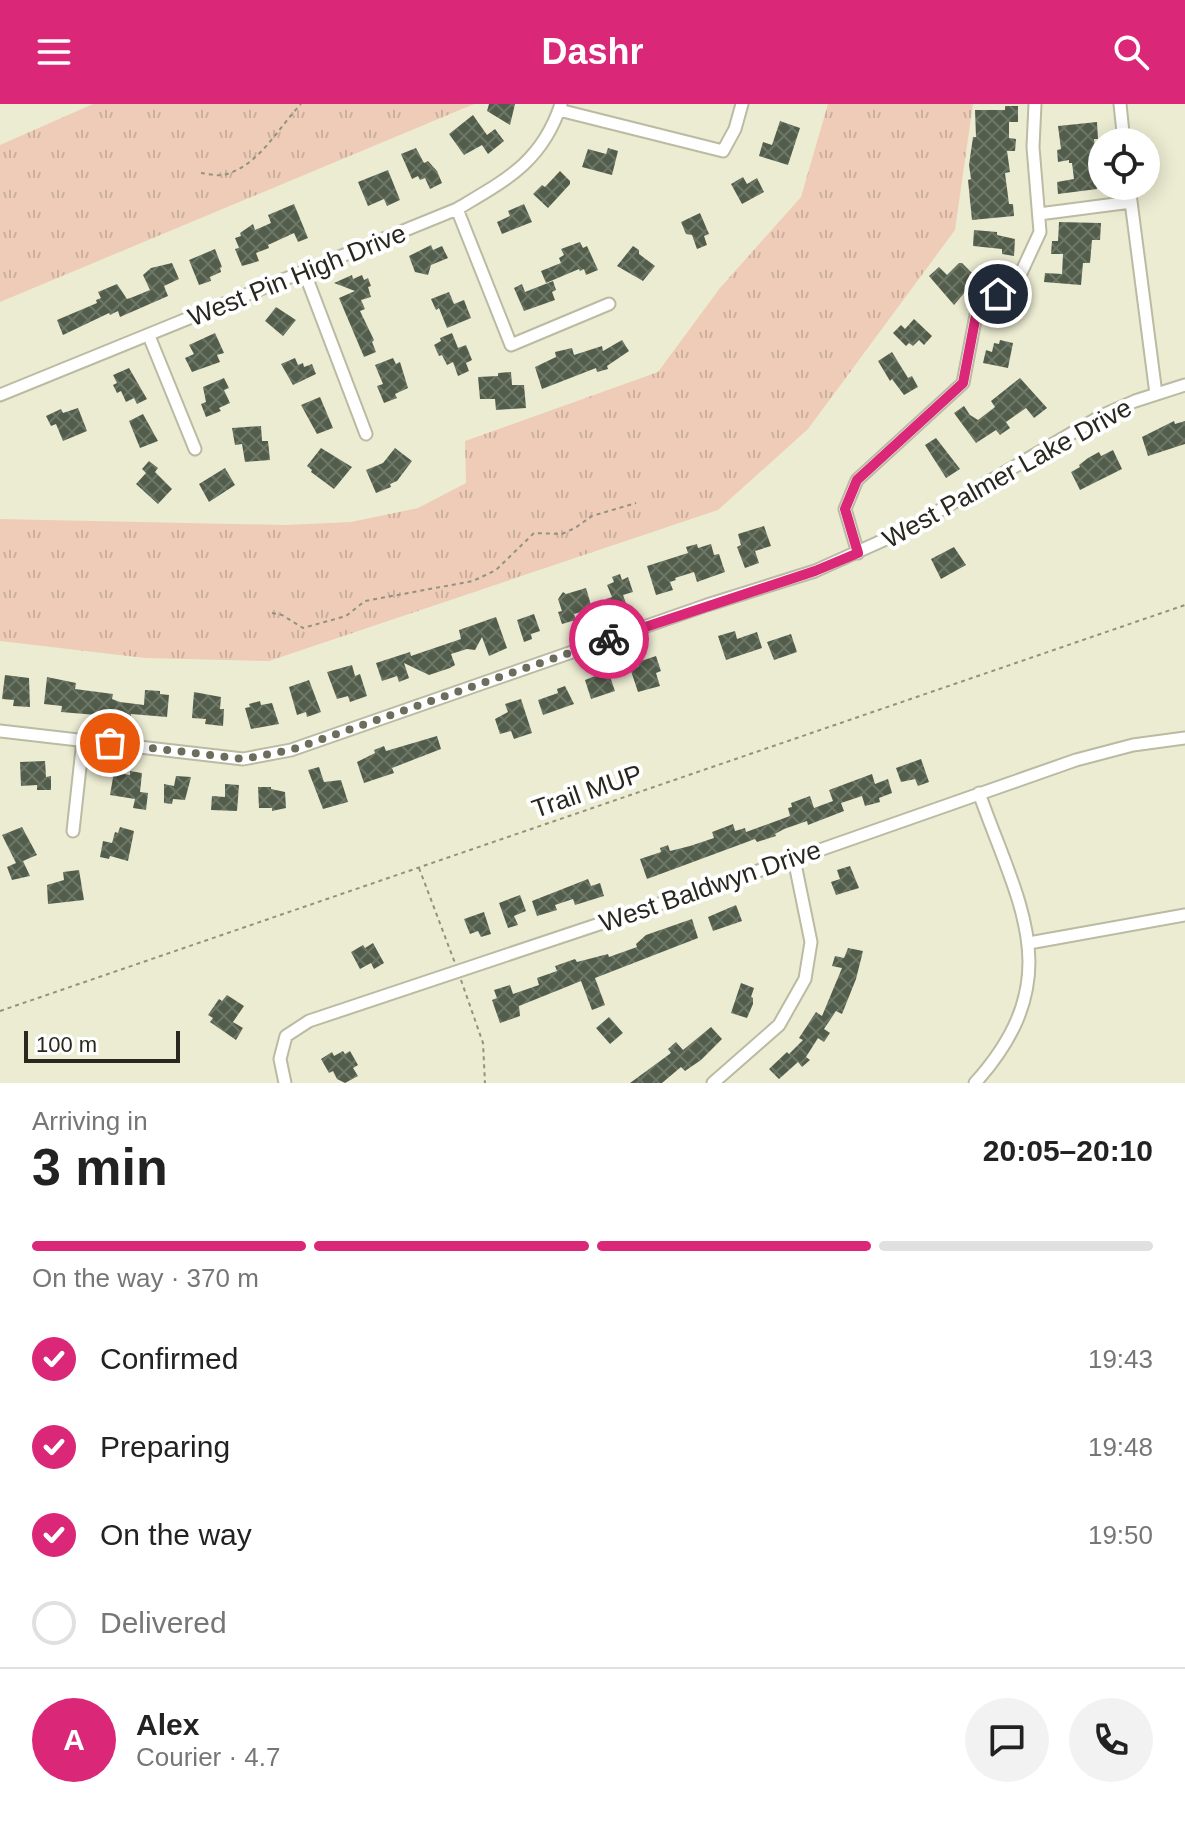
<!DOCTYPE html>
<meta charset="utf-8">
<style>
:root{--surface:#fff;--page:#f2f2f2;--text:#222;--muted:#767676;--line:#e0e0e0;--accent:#db2777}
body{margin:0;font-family:Arial,sans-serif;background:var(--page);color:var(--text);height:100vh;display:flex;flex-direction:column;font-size:30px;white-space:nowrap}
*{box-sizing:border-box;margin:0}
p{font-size:26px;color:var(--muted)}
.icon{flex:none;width:44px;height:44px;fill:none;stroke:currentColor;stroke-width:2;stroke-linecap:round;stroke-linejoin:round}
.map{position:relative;height:979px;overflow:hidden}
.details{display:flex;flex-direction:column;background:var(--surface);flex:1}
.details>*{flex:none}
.tools{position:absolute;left:1088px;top:24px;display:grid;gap:16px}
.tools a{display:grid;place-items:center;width:72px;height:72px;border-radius:50%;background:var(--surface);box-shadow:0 4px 20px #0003;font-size:40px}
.scale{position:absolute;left:24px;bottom:20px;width:156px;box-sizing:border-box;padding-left:8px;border:4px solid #28281f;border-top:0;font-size:22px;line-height:28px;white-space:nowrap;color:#28281f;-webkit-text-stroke:6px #fff;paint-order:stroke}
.pin{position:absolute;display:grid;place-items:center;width:68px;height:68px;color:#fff;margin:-34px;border:4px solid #fff;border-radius:50%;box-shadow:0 2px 8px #0007}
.courier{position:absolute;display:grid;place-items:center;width:80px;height:80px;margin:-40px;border:6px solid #db2777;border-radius:50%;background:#fff;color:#222;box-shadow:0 2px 10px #0007}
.headline em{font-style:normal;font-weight:700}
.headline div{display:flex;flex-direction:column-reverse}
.headline{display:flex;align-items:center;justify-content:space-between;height:136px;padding:0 32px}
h1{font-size:52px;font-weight:700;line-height:60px}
.bar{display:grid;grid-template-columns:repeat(4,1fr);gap:12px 8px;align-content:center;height:96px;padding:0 32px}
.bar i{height:10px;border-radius:6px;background:var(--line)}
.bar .selected{background:var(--accent)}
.bar p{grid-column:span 4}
.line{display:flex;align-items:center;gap:20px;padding:0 32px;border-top:2px solid var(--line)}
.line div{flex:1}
.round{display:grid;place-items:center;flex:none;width:84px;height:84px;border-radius:42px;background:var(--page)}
ol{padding:0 32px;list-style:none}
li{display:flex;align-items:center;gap:24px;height:88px}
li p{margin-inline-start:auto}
li .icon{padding:8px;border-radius:50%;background:var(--accent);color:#fff;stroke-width:4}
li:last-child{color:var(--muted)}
li i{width:44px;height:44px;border:4px solid var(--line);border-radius:50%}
header{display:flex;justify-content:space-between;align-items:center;height:104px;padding:0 32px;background:var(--accent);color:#fff;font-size:36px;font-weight:700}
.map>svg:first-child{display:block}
.grass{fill:url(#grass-tufts)}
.building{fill:url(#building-cross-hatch)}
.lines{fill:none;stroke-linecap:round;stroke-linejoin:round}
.minor-casing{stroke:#bbbaa2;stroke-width:15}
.path{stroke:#929280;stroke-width:2;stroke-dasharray:4 4;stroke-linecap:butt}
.minor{stroke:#fff;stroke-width:11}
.done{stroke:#6d6d5e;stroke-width:8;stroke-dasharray:0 14.4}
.route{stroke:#db2777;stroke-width:10}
.labels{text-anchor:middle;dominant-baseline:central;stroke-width:8;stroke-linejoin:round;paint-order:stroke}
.street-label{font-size:26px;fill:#28281f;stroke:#fff}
</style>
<header><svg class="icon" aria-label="menu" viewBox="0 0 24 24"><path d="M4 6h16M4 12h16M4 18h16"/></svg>Dashr<svg class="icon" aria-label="search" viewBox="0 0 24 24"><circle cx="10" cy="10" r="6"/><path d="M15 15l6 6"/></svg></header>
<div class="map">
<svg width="1185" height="979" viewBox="0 0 1185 979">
<defs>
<pattern id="grass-tufts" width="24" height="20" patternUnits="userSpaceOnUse" patternTransform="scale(2)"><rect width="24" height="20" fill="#efccb8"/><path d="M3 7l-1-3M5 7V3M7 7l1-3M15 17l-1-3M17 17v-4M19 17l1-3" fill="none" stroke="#cdaf9e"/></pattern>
<pattern id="building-cross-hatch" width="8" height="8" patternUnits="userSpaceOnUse" patternTransform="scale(2)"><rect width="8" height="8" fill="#525e4b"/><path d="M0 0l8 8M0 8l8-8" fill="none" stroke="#6d7667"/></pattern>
</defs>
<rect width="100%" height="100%" fill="#ececd3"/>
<!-- grass -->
<path class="grass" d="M93,0H474L0,198V41Z
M828,0H973L955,126L808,325L718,406L269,557L145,554L0,537V415L284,421L351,418L418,404L466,379L465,337L658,268L720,184L801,93Z"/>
<!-- building -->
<path class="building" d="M489,0H515L510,21L487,7Z
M1005,2H1018V18H1009V34L1016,35L1015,47H1007L1010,68L1005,69L1009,100H1013L1014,112L972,116L968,76L971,75L969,61L973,33H976L975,6H1005Z
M473,11L487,31L495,25L504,37L488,50L482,41L464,51L449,30Z
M780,17L800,24L788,61L759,52L763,38L772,41Z
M1097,18L1098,35H1094L1097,60L1093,61L1097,85L1058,90L1057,78L1074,75L1072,59H1069V56L1058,58L1057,46L1061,45L1058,22Z
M416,44L424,59L428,57L437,67L442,79L430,85L425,74L420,76L418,72L412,75L401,50Z
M608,44L618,47L612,71L582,63L588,45L606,50Z
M388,66L400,96L387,102L384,95L368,102L358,78Z
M560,67L570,77V80L548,104L533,90L542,81L545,83Z
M743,73L747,80L757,74L764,88L742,100L731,80Z
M294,100L308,134L298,138L294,129L268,141L269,144L256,149L259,157L242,162L235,145L239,144L235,134L241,132L240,129L253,120L255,126L271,119L268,111Z
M524,100L532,118L502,130L497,118L510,112L508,107Z
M700,109L709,130L704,132L707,141L697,145L692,131L686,130L681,118Z
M1059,118L1101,119L1100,136H1092L1090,159H1083L1081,181L1044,178L1045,169L1062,170L1063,150H1051L1052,137H1058Z
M974,126L997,128V131L1015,135L1014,152L1002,150V145L973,142Z
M580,138L583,144L587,142L598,166L586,171L584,165L580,167L579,165L546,179L541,167L561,159L559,154L564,151L561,145Z
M431,141L433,146L442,142L448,154L431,161L428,171L415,168L409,152Z
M633,142L639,146V150L655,162L643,177L617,162Z
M215,145L222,163L220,164L221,168L210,173L211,177L199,181L189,156Z
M172,159L179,175L164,182L168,192L120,213L118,207L110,211L109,209L63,231L57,216L97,199L96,196L101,194L98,188L117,180L127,195L133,193L150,186L143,171L151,164Z
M959,159H962L977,174L954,201L929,172L939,163L947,171Z
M352,171L353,175L362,171L364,176L368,174L371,182L368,183L371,193L361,196L365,205L360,207L374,236L372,238L376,248L364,253L339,194L355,187L334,179Z
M553,177L556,186L552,188L555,196L524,207L514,184L522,180L525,188Z
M449,188L454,200L464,196L471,214L447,224L439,204L436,206L431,195Z
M276,203L296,216L283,232L265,217Z
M914,215L932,232L924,241L919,236L913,242L909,239L906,242L893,229L901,221L905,225Z
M215,229L224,249L217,251L220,258L192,268L185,254L194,250L189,241Z
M452,229L458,244L466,241L472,256L466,259L469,267L458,272L453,258L447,261L442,251L439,252L434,241L441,237L440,234Z
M622,236L629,247L607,262L608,265L597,268L596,264L542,285L535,263L556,253L555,248L572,244L574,251L602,242L603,247Z
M1000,236L1013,239L1008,264L983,259L986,246L992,248L994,239L999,240Z
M892,248L908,274L912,272L918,283L904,291L892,275L890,277L878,257Z
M295,254L298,261L303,259L304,263L312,260L316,270L293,281L281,260Z
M393,254L396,260L400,258L408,284L395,290L397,294L384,299L377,282L383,280L375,261Z
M129,264L147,295L137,300L134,294L126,298L121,287L117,289L113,281L117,279L113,271Z
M511,268L512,281H524L526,304L496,306L495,295H480L478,273L498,272V269Z
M224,274L229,284L224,286L230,299L219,304L221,307L206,313L201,300L206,298L203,283Z
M1020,274L1047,304L1034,314L1026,304L1006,318L1010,324L1000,331L996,326L976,339L954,309L964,302L970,311L978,316L995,303L991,297Z
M320,293L333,324L317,330L301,301Z
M78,304L87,327L63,337L56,320L51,322L46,312L61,305L63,309Z
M143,310L158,337L140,344L129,317Z
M1174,317L1175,320L1185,317V340L1148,352L1142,333Z
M261,322L262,337H268L270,356L245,358L242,340L235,341L232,324Z
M936,334L960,365L946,374L925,341Z
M321,344L352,363L334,385L311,368L312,366L307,362Z
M395,344L412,357L397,377L390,380L391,383L376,389L366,366L383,359Z
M1113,346L1122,365L1080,386L1071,368L1080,363L1079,361L1088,354L1099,348L1101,352Z
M149,357L158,364L155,368L172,385L158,400L136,380L146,369L142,365Z
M225,364L235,381L209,398L199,380Z
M764,422L771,442L755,447L759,459L745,464L737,443L741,441L738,430Z
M697,440L698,444L711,440L714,451L719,450L725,468L697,478L694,468L675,474L676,476L670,478L673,486L656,491L647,462L688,449L686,443Z
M954,443L966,461L941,475L931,455Z
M620,470L622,476L628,473L633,488L623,491L627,502L611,507L606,495L612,493L607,481L614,478L612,473Z
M586,484L591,501L587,503L588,506L574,510L576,516L562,520L558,508L562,507L558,495L563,488L566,490Z
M534,510L540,527L531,530L532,535L524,538L517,516Z
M496,513L507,544L489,552L482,533L475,546L467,545L451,550L455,561L450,564L429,571L404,559L409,574L399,578L397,572L382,577L376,559L410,548L411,552L461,535L459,526Z
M735,527L737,535L757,528L762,544L726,556L718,532Z
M791,530L797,548L774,556L767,538Z
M656,552L661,567L656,569L660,582L638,588L631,567L639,562L638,558Z
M352,561L355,572L360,570L367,592L350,598L348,592L337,595L327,568Z
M608,567L615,587L591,595L585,576Z
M5,571L29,574L30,603L13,602L14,596L2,595Z
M47,573L76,579L75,585L113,590L112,595L120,598L144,601L145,586L160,587V590L169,591L167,613L131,610V614L61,608L62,602L44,600Z
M309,576L321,608L307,613L306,608L297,611L289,583Z
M565,582L574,600L543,611L538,596L558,589L557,585Z
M194,588L221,593L220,605H224L223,622L205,620L206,615L192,614Z
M521,595L532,629L514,635L511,627L500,630L495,615L508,608L505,600Z
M260,597L261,601L272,599L279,620L251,625L245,604L250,603L249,600Z
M437,632L441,645L392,664L394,669L364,679L357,658L375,649L374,646L384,642L386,647Z
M921,655L929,678L918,682L915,675L901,678L896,664Z
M45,657L46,673L51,672V686H37V681L21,682L20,658Z
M319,663L324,678L341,676L348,698L323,705L308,666Z
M130,667L142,669L140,688L148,689L146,706L133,704L135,695L110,691L114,668L130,671Z
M872,670L875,680L888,675L892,689L879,694L880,698L865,702L862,692L841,699L844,707L808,721L807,717L784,725L775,730L776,732L757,738L755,735L647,775L640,755L661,748L660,744L668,741L670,747L690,742L714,734L712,728L733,720L735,727L745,724L746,728L790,712L788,704L792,703L791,699L810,692L814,704L833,697L829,686Z
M176,672L191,673L185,696L173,695L172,700L164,699V680L174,682Z
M225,680L239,681L237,707L211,706L212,692L225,693Z
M258,683H271V685L285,688L286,704L272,707V704H259Z
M22,723L37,751L23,757L30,772L12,776L7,763L16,759L2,731Z
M120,723L134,727L128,757L110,752L109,755L100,753L103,737L112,739L115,728L118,729Z
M850,762L859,784L836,791L831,778L840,775L837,766Z
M79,766L84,796L48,800L47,781L64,776L63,768Z
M588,775L591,782L600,779L604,792L575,801L573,795L555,801L557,806L537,812L532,797Z
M520,791L526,807L514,812L518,821L508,824L499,799Z
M736,801L742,817L713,827L708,813Z
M484,808L491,830L481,833L478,827L470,830L464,815Z
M692,815L698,834L595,874L605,901L592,906L581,877L519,902L520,912L500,919L492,896L497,894L494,886L510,881L513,890L539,881L537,874L557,867L555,862L575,855L577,858L608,850L609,853L637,843L636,840L646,831Z
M373,839L384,859L374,865L371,859L360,865L351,848L363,841L365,844Z
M848,844L863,847L856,875L842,910L836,907L824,925L830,929L824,938L818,934L806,953L810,956L802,963L798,958L779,975L769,965L787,948L789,950L803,936L799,934L816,908L822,912L842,864L832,862L835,852L844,854Z
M741,879L754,884L751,893L753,894V900L747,914L731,909Z
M227,891L244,902L233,918L243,924L236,936L210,918L213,914L208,911L219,895L222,897Z
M609,913L623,929L610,940L596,924Z
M711,923L722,935L701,956L685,967L681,963L662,979H630L671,949L668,945L676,938L683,946Z
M343,947L345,950L350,947L358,961L353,964L358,972L345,979L337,975L333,967L329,969L321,955L332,948L334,952Z"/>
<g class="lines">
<!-- minor casing -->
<g class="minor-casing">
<path id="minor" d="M1120,0L1124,38
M559,6L723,47L735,25L742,0
M1129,82L1156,290
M457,105L511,241L609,200
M1039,110L1131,98
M304,167L366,330
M149,232L195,345
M0,291L457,105C506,76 542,58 561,0
M858,449L845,405L857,376L963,279L976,211L1021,169L1040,128L1033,43L1035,0
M0,627L243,655L291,646L707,501L815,467L906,426L1103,311L1135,297L1185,281
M73,727L83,636
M1029,839L1185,811
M285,979L280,955L286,932L309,917L794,755L1076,656L1133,641L1185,634
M713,979L779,921L805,875L811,838L794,755
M975,979C1069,874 1020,804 979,689"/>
</g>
<!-- path -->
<path class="path" d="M201,69C209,70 219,73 227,70C260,60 278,24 301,0
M272,509L282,511L303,524L346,512L365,497L473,477L496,466L534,429L562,430L575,424L592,412L636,399
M419,764L455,859
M461,876L483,939L485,979
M0,907L1185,501"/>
<!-- minor -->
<use href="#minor" class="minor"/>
</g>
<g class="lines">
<!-- done -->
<path class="done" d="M110,639L243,655L291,646L609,535"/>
<!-- route -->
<path class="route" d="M609,535L815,467L858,449L845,405L857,376L963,279L976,211L998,190"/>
</g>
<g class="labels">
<!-- street labels -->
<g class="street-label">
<text transform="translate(297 171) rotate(-22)">West Pin High Drive</text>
<text transform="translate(1007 369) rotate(-29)">West Palmer Lake Drive</text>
<text transform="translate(587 687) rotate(-19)">Trail MUP</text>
<text transform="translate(710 782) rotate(-19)">West Baldwyn Drive</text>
</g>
</g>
</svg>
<div class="tools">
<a><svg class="icon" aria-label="locate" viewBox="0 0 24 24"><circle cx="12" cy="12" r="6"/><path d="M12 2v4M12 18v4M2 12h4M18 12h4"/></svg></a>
</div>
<div class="scale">100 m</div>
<div class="pin" style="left:110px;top:639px;background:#ea580c"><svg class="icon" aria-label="bag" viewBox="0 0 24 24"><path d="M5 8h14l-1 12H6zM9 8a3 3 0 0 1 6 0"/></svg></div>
<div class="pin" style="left:998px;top:190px;background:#1f2937"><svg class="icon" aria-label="home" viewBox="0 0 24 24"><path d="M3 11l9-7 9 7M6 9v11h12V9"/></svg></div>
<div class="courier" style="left:609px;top:535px"><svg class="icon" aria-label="bike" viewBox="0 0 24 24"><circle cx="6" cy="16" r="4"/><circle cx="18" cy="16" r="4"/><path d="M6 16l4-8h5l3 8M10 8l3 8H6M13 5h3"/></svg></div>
</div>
<section class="details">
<div class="headline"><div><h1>3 min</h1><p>Arriving in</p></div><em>20:05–20:10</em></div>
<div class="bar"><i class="selected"></i><i class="selected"></i><i class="selected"></i><i></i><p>On the way · 370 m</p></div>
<ol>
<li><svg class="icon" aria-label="check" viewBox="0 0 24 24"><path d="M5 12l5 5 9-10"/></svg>Confirmed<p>19:43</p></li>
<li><svg class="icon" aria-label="check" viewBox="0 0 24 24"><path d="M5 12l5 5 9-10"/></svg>Preparing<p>19:48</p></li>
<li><svg class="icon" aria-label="check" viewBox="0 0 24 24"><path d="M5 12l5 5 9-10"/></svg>On the way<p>19:50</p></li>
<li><i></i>Delivered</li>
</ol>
<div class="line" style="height:144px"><b class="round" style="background:var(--accent);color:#fff">A</b><div><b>Alex</b><p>Courier · 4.7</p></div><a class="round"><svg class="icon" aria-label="chat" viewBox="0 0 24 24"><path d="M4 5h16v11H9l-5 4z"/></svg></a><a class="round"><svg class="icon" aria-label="phone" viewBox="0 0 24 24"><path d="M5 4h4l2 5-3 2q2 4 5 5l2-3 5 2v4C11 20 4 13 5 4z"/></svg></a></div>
</section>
